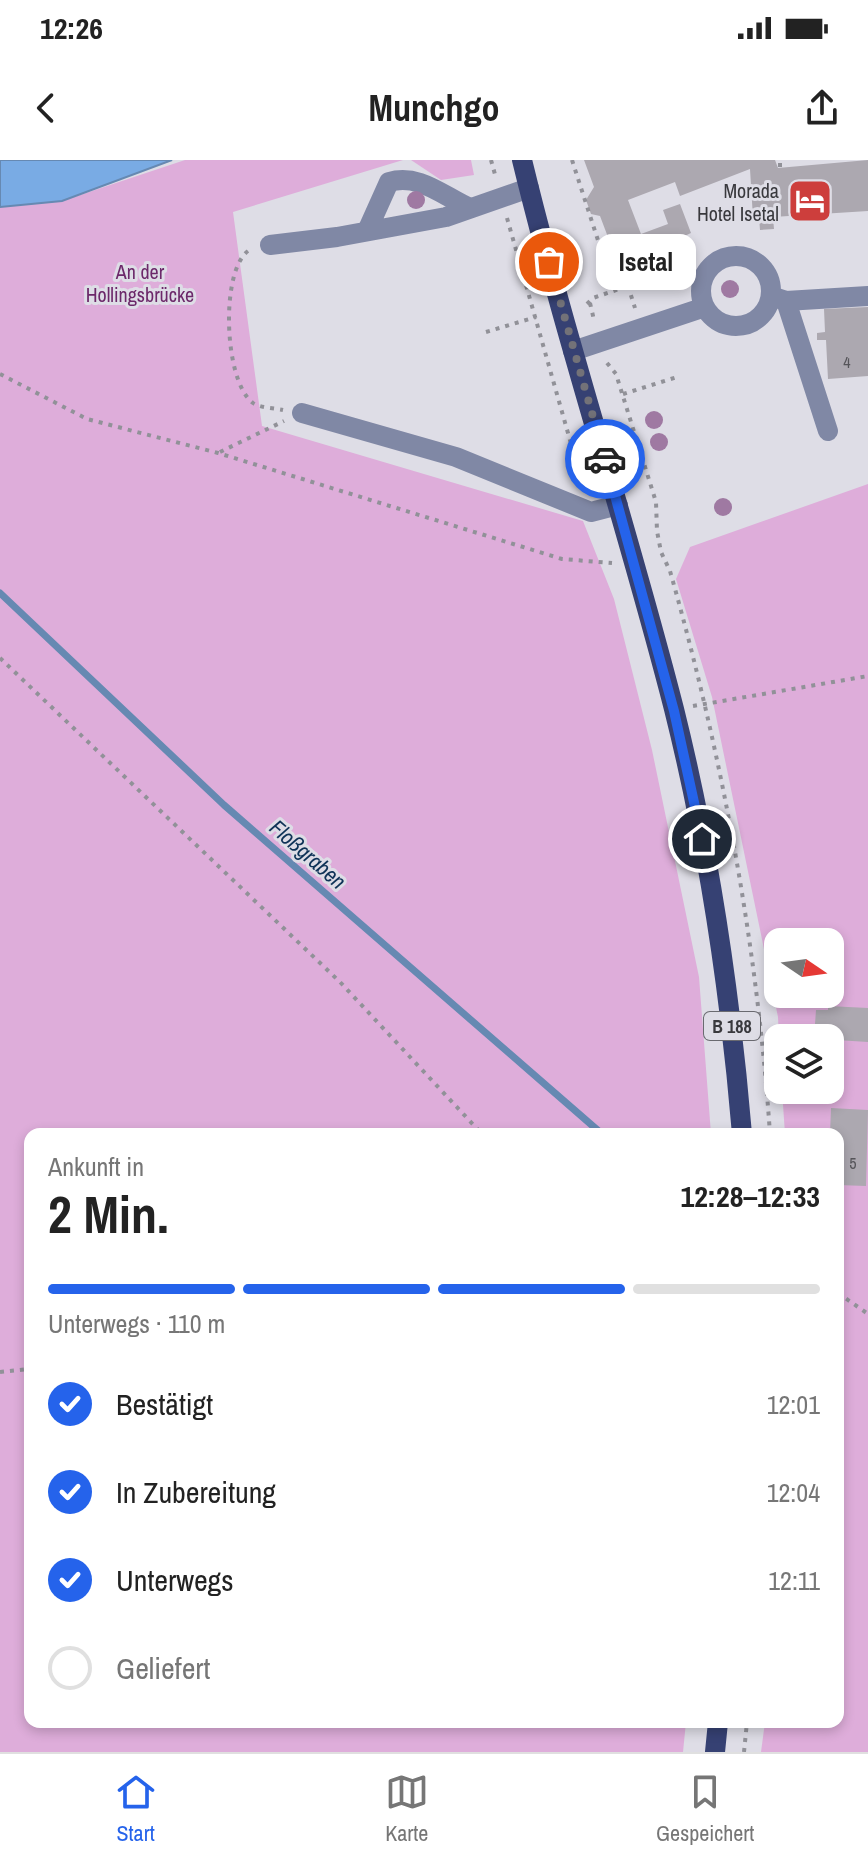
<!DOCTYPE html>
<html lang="de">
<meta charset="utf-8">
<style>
:root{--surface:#fff;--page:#f6f6f6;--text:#222;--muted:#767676;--line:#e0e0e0;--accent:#2563eb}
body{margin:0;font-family:"Archivo Narrow",sans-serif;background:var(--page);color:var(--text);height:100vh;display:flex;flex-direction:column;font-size:30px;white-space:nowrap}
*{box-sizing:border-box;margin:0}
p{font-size:26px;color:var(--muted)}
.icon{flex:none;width:44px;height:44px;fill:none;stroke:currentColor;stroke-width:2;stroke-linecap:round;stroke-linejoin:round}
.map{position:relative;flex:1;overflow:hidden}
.sheet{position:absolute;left:24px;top:968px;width:820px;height:600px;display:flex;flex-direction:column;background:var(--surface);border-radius:16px;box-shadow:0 4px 12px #0003}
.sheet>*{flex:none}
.needle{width:52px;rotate:103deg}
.tools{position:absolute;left:764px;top:768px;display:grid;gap:16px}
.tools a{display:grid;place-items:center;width:80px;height:80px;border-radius:16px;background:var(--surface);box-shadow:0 4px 12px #0003;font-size:40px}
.pin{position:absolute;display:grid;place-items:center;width:68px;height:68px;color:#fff;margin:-34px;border:4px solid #fff;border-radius:50%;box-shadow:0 2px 8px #0007}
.courier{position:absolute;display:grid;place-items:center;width:80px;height:80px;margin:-40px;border:6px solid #2563eb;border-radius:50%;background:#fff;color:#222;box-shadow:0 2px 10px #0007}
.bubble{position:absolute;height:56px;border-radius:16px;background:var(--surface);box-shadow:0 4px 12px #0003;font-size:26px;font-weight:800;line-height:56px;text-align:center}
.head em{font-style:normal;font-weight:800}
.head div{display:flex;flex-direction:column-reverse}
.head{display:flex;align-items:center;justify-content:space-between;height:136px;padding:0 24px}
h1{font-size:52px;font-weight:800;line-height:60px}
.bar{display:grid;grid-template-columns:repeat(4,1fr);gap:12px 8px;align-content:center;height:96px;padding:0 24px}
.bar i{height:10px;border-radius:6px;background:var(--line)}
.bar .selected{background:var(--accent)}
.bar p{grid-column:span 4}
ol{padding:0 24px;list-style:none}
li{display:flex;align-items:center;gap:24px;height:88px}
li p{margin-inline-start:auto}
li .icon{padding:8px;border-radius:50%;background:var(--accent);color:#fff;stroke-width:4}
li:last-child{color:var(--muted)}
li i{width:44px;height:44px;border:4px solid var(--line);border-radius:50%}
.status{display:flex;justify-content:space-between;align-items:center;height:56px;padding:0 40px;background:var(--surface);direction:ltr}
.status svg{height:22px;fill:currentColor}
header{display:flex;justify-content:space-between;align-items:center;height:104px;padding:0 24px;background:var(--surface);font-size:36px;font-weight:800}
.menu{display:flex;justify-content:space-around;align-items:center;height:112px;border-top:2px solid var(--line);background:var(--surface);font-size:22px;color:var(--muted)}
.menu a{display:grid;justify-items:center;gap:4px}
.menu .selected{color:var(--accent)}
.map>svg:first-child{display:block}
.green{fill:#deadda;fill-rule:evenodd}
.water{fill:#79abe4;stroke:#6689b2;stroke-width:2}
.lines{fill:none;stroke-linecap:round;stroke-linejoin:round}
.stream{stroke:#6689b2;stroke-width:7}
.building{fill:#aca8b0}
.path{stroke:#919198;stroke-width:4;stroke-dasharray:4 6;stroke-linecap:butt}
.minor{stroke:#8088a5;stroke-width:20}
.major{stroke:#364173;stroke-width:20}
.tree{fill:#9f79a2}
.done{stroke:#737278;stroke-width:8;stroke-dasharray:0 14.4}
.route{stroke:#2563eb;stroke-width:10}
.labels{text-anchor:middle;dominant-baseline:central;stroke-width:6;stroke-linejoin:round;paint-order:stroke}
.number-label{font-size:16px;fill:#56555a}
.shield{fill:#dedde6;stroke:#6a6a70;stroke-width:2}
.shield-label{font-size:18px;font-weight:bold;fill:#39393d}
.poi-label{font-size:20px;fill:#39393d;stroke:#dedde6;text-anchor:end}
.park-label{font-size:20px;fill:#6c286a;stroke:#dedde6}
.water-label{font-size:22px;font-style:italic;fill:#0e3257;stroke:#dedde6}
</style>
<div class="status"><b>12:26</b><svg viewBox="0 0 49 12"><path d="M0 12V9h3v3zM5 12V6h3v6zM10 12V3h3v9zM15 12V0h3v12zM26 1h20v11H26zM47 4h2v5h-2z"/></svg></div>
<header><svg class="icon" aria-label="back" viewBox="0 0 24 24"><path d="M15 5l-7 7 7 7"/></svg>Munchgo<svg class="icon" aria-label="share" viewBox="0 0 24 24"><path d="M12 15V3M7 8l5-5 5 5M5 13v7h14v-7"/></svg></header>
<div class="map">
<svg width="868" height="1592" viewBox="0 0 868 1592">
<rect width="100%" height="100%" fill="#dedde6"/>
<!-- green -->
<path class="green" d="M185,0H403L233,52L262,266L583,361L614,439L652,590L699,817L711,974H30V1562H686L683,1592H0V47L62,41Z
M411,0H471L474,15L441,20Z
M868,324V1592H761L765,1562H838V974H785L782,930H830V878H779L778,857L712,537L676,419L690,387ZM778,782H830V834H778Z"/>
<!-- water -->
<path class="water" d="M0,0H172L62,41L0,47Z"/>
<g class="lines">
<!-- stream -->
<path class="stream" d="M0,433L224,645L602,974"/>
</g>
<!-- building -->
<path class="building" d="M584,0H775L778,8L868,0V51L773,57L774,69L760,70L759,57L753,58L750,9L680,36L675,22L628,40L641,74L668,64L663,50L680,44L691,73L648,93L647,89L617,101L600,56L591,54L586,40L594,27Z
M868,147V216L828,219L826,180H817V173L825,172L824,149Z
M828,846L868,848V882L805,878L806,864H815L816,850H828Z
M831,948L868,950L866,1026L838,1025V974H830Z"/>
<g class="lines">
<!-- path -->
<path class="path" d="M491,0L496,18
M572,0L605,102L628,126L635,148
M780,7V0
M507,58L583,326
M248,91C220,112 224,222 253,243C260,248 274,248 283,250
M590,143L594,160
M587,144L593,138L628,126
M486,172L536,157
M607,203L616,214L656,342L657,371L661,392L670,411C722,594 757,784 770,974
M0,214L87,259L218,293L562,399L612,403
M623,234L677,217
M220,292L284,261
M0,498L340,822L482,974
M693,546L868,516
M838,1133L868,1154
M0,1212L30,1209
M744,1592L747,1562"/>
<!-- minor -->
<path class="minor" d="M367,71L389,22C419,13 443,36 470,48
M270,85L337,77L446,57L529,28
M701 131a35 35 0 1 1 70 0a35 35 0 1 1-70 0Z
M777,138L786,141L868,136
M786,141L828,271
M573,191L705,147
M302,253L456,297L591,352L618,345"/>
<!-- major -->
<path class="major" d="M522,0C567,185 627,365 674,549C709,689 730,831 742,974
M715,1592L718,1562"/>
</g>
<!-- trees -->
<g class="tree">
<circle cx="416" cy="40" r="9"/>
<circle cx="730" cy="129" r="9"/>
<circle cx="654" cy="260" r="9"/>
<circle cx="659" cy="282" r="9"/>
<circle cx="723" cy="347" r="9"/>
</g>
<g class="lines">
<!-- done -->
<path class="done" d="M549,102L605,299"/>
<!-- route -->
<path class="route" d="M605,299L674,551L702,679"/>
</g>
<!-- icons -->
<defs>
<g id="hotel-square" transform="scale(2.3)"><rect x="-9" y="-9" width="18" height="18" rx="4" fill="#cd3e3c" stroke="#dedde6"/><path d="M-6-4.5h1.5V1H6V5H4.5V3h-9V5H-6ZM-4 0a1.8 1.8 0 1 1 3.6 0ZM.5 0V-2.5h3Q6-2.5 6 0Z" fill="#fff"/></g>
</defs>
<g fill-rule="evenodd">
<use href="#hotel-square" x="810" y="41"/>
</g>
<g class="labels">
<!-- number labels -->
<g class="number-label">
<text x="847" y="202">4</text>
<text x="853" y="1003">5</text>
</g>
<!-- shield labels -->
<rect class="shield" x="704" y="852" width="56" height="28" rx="6"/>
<g class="shield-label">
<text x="732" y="866">B 188</text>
</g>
<!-- poi labels -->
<g class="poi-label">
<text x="779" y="30">Morada<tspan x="779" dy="23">Hotel Isetal</tspan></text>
</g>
<!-- park labels -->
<g class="park-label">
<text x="140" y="111">An der<tspan x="140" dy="23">Hollingsbrücke</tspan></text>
</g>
<!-- water labels -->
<g class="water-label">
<text transform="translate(308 694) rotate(41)">Floßgraben</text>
</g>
</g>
</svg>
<div class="tools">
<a><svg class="needle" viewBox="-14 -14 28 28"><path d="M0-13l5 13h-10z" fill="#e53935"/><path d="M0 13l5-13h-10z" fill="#767676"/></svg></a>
<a><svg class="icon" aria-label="layers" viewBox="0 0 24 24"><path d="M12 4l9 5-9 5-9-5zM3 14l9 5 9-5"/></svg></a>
</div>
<div class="pin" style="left:549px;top:102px;background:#ea580c"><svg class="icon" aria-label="bag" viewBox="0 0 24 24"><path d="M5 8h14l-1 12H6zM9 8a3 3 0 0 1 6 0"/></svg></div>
<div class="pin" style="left:702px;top:679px;background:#1f2937"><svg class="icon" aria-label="home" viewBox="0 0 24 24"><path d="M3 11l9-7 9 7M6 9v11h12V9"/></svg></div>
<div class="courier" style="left:605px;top:299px"><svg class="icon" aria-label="car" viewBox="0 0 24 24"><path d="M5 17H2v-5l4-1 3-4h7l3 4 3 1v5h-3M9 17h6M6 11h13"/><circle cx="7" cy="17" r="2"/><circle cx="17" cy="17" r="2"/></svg></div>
<div class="bubble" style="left:596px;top:74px;width:100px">Isetal</div>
<section class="sheet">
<div class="head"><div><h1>2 Min.</h1><p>Ankunft in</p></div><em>12:28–12:33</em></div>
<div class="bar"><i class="selected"></i><i class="selected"></i><i class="selected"></i><i></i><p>Unterwegs · 110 m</p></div>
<ol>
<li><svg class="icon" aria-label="check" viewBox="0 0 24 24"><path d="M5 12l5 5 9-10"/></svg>Bestätigt<p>12:01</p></li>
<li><svg class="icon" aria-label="check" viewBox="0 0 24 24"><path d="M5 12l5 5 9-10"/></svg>In Zubereitung<p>12:04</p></li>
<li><svg class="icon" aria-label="check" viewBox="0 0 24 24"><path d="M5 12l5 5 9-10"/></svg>Unterwegs<p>12:11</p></li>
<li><i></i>Geliefert</li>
</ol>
</section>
</div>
<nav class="menu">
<a class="selected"><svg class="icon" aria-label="home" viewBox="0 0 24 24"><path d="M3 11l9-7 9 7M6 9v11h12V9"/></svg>Start</a>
<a><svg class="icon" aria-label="map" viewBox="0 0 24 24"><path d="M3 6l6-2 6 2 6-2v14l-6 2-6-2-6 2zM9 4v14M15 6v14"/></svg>Karte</a>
<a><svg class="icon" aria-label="saved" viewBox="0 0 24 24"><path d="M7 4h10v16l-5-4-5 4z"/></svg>Gespeichert</a>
</nav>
